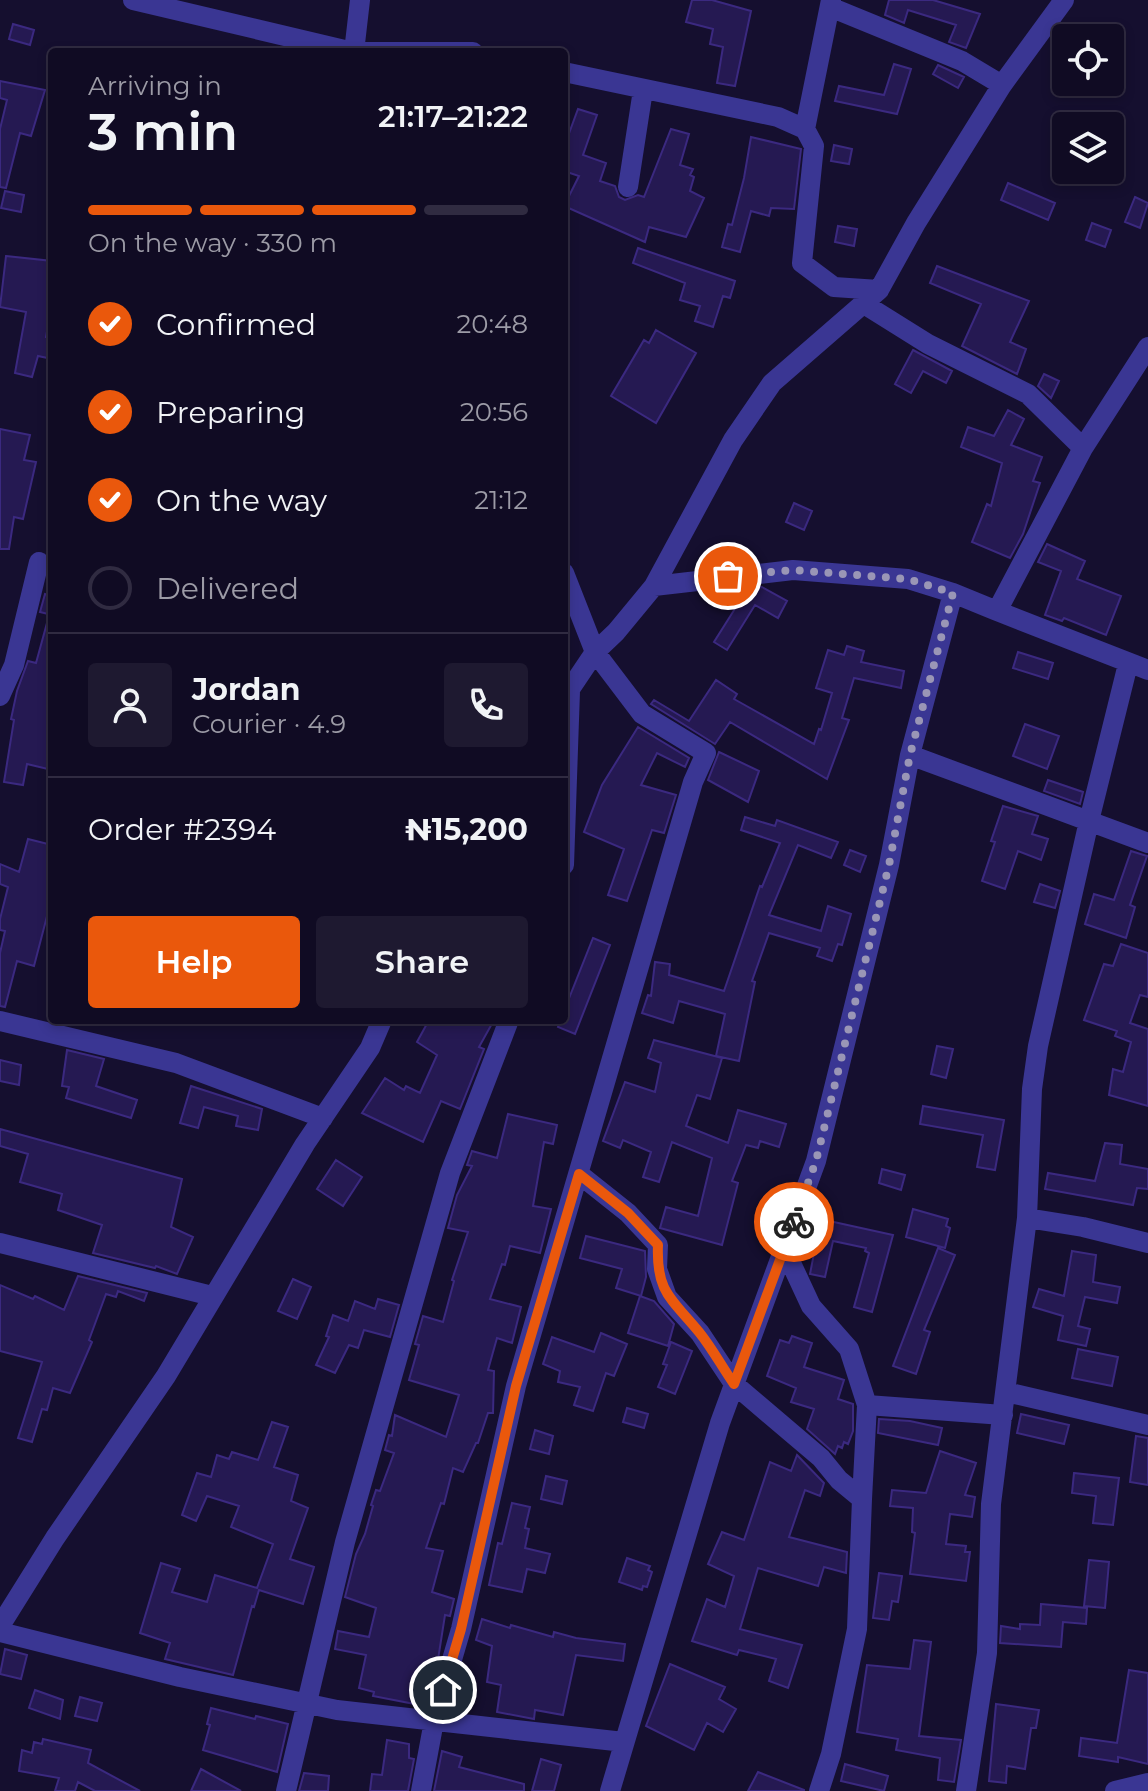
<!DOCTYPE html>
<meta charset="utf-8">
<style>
:root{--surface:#100b23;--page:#1e1930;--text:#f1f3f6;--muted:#9c9ba6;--line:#302b41;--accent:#ea580c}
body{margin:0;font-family:Montserrat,sans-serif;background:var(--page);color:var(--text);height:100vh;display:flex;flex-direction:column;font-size:30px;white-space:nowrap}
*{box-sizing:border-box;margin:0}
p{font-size:26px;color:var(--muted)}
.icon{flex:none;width:44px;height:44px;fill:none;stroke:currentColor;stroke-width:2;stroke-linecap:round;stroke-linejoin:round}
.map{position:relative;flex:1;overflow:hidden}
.panel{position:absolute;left:48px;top:48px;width:520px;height:976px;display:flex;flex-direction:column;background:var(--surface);border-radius:8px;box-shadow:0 4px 12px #0003,0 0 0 2px var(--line)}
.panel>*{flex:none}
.tools{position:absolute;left:1052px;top:24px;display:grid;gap:16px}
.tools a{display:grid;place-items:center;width:72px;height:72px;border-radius:8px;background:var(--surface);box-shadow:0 4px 12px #0003,0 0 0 2px var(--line);font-size:40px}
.pin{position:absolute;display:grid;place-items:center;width:68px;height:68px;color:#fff;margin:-34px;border:4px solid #fff;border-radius:50%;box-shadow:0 2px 8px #0007}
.courier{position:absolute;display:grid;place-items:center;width:80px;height:80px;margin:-40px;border:6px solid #ea580c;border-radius:50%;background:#fff;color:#222;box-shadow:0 2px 10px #0007}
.overview em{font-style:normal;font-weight:600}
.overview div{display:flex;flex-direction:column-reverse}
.overview{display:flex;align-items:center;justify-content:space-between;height:136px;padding:0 40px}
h1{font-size:52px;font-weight:600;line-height:60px}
.bar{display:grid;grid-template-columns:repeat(4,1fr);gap:12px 8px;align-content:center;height:96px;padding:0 40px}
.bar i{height:10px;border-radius:6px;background:var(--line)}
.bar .active{background:var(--accent)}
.bar p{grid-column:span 4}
.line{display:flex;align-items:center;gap:20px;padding:0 40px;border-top:2px solid var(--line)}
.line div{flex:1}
.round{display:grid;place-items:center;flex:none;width:84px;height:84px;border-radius:8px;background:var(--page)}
ol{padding:0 40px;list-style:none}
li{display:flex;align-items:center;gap:24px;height:88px}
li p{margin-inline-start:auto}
li .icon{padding:8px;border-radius:50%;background:var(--accent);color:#fff;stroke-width:4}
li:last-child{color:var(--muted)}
li i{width:44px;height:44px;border:4px solid var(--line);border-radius:50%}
.primary-button{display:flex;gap:16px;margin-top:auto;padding:16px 40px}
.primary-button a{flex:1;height:92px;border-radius:8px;background:var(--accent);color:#fff;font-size:32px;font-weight:600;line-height:92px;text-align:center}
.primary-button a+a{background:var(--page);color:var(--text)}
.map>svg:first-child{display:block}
.building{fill:#251952;stroke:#3b2980;stroke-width:2}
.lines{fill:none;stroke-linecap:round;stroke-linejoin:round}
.minor{stroke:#3a3693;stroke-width:20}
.done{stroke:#9a96b6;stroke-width:8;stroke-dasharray:0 14.4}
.route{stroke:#ea580c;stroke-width:10}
</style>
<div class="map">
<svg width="1148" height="1791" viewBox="0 0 1148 1791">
<rect width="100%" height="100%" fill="#150f2f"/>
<!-- building -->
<path class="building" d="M692,0H712L751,11L735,86L717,83L723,47L710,44L713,29L686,22Z
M889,0H933L980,14L966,48L949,42L956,25L908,10L904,23L885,15Z
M13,24L34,30L30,45L9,39Z
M894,64L911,69L897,114L835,101L839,86L884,95Z
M938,65L964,77L958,88L933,74Z
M0,81L45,90L31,136L20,133L6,188L0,187V129L7,100L0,98Z
M578,109L597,115L583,155L606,163L600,181L615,186L619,197L625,200L638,195L644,197L671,129L689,134L680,165L693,169L690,175L694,177L690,191L704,198L686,237L649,227L645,242L564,206L579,176L564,171V147Z
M751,137L801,149L794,209L771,208L769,216L751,211L740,252L722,247L728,224L732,225L744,178Z
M834,145L852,149L849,164L831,161Z
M1008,183L1055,203L1048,220L1001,200Z
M5,191L24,195L21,212L1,208Z
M1135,197L1148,203L1140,228L1125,222Z
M1092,223L1111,230L1105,247L1086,240Z
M838,226L857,229L854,246L835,242Z
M638,248L735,281L730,298L723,296L713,327L695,321L700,306L680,300L685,283L633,263Z
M6,256L52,261V304L46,337L52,339V359L38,356L32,377L15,373L26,312L0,307Z
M937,266L1029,301L1010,342L1026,349L1017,374L962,346L981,304L930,283Z
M656,330L696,353L656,423L611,396L644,340L649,343Z
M913,350L952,371L946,383L923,371L911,393L895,384Z
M1044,374L1059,381L1051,398L1038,386Z
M1008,410L1024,419L1011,445L1042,457L1033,481L1040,483L1023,534L1010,558L972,542L987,504L991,506L1002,463L961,447L968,427L994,436Z
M0,429L30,435L24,460L36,462L23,519L14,517L9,549H0Z
M794,503L812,511L804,530L786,522Z
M1047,544L1085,561L1077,579L1121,596L1106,635L1064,618L1062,621L1045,615L1061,571L1038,562Z
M762,587L787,601L778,618L755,605L727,650L714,642L743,596L739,594L742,589Z
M45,594L52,596V615L40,612Z
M47,623L52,624V770L27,764L23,785L4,782L14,720L11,719L17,691L28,661L36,663Z
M847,646L864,651L861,662L904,671L901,688L854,678L842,718L849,720L827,779L730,722L715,744L651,704L654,700L689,721L716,680L737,694L734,699L814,744L819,729L821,730L832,693L816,688L828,650L844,655Z
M1018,652L1053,663L1048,679L1013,668Z
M1025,724L1059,736L1047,769L1013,756Z
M638,727L689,758L685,767L657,753L641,785L676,795L664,833L652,830L627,901L608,895L624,849L584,832L602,785Z
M719,752L759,771L748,802L708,780Z
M1048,780L1083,792L1080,804L1044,791Z
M1003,806L1038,816L1032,834L1048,839L1041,860L1018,851L1005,889L982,881L995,842L991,841Z
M745,817L775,826L777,820L838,842L831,858L798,845L769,915L821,931L828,906L851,914L842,945L838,944L832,961L817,956L820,948L769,933L752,981L755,982L739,1061L716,1056L725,1014L679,1001L673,1023L642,1013L648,995L651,996L655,962L670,964L669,975L724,991L760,886L762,887L780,843L741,830Z
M28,839L52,845V897L34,966L17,961L5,1007L0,1006V953L5,931L0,930V919L8,887L0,884V864L19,872Z
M850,850L866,856L860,872L844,865Z
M1131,851L1147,856L1130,905L1135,907L1126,938L1085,924L1094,894L1114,900Z
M1040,884L1060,891L1055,908L1034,902Z
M593,938L610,945L575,1034L558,1027L560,1020H564V1011Z
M1121,944L1148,953V997L1140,995L1130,1023L1148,1029V1106L1109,1095L1113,1069L1123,1072L1131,1042L1115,1036L1117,1031L1084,1020L1104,964L1113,966Z
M429,1020H494L479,1047L484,1049L460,1109L441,1101L423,1142L362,1113L385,1078L404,1090L406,1086L420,1093L437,1055L417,1042Z
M654,1040L722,1058L710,1099L697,1095L686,1126L728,1143L738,1110L786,1124L779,1147L760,1141L758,1148L746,1145L732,1181L738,1183L722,1245L660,1228L666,1207L698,1216L712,1158L672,1142L659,1182L643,1177L651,1152L623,1140L620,1148L603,1141L625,1082L655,1092L661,1063L648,1058Z
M937,1046L953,1049L946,1078L931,1074Z
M67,1050L104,1059L96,1086L137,1100L131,1118L66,1098L69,1087L62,1086Z
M0,1060L21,1065L19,1085L0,1081Z
M191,1086L262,1109L258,1130L236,1126L238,1116L204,1107L198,1128L180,1123Z
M923,1106L1004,1120L995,1170L977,1167L983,1135L920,1124Z
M508,1114L557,1125L553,1144L544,1142L533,1206L551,1209L540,1253L510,1246L505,1265L502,1264L490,1299L521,1307L512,1343L497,1338L488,1370L494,1371L493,1413H488L478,1443H476L463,1472L453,1468L444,1504L441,1503L426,1548L443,1551L432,1592L454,1599L450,1616L445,1615L437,1666L425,1706L373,1696L374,1692L359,1688L366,1655L335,1649L338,1631L369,1637L376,1608L345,1597L356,1554L365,1534L373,1506L371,1505L376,1490L380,1491L394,1453L385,1450L389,1435L392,1436L395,1415L446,1437L459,1395L409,1380L419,1345L415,1344L423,1316L443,1322L454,1281L452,1280L468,1232L448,1228L457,1195L472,1166L467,1165L472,1151L497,1158Z
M0,1129L182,1179L171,1227L193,1237L177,1274L156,1266L155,1268L93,1253L102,1225L58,1210L62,1194L20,1182L28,1154L0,1146Z
M1105,1143L1122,1145L1120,1164L1148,1169V1189L1137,1188L1133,1205L1045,1189L1048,1173L1095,1181Z
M336,1160L362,1177L343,1206L317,1189Z
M882,1169L905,1175L901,1190L879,1183Z
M913,1209L948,1219L946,1226L950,1228L945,1248L906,1237Z
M811,1217L893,1235L872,1312L854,1307L869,1253L865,1251L866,1248L833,1241L825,1277L810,1274L817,1238L807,1236Z
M586,1236L645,1251L646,1277L641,1296L616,1288L622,1269L580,1258Z
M938,1248L955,1255L924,1330L930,1332L916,1374L893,1366Z
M1072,1251L1096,1255L1093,1282L1120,1287L1117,1303L1085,1297L1078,1326L1090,1329L1086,1346L1058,1340L1063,1316L1033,1307L1039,1289L1064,1296Z
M78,1276L147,1293L144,1301L118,1291L116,1297L106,1294L89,1340L92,1342L70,1393L53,1388L47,1410L42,1409L32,1442L18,1438L42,1362L0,1351V1285L33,1299L35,1296L64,1310Z
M293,1279L311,1287L297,1319L278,1311Z
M640,1296L654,1301L674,1324L668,1346L628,1333Z
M378,1299L399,1305L390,1337L364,1330L358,1348L349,1345L335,1373L316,1365L329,1337L326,1336L333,1315L348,1321L355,1301L375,1309Z
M601,1333L627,1344L614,1376L606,1373L593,1411L574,1405L580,1387L558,1382L560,1371L543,1364L552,1337L594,1352Z
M792,1336L812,1343L804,1367L844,1380L838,1399L853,1404V1431L848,1444L844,1442L842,1448L838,1446L835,1454L807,1429L814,1409L791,1402L796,1388L767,1376L780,1340L789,1343Z
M671,1342L692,1351L675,1394L658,1387L667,1365L663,1364Z
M1078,1349L1118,1357L1112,1386L1072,1378Z
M627,1408L648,1414L644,1428L623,1422Z
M1021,1414L1069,1425L1064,1444L1017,1433Z
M879,1419L910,1421L942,1428L938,1445L878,1433Z
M272,1422L288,1427L274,1467L298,1475L291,1501L308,1508L290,1559L314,1567L303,1604L259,1590L254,1607L252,1606L233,1675L165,1659L170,1643L140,1633L161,1563L180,1569L172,1592L207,1602L215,1575L257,1588L273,1544L231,1527L239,1506L207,1496L196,1521L182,1515L197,1473L211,1477L217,1455L229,1459L232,1452L258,1460Z
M535,1430L553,1436L549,1454L530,1449Z
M1136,1436L1148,1438V1485L1130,1482Z
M940,1451L976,1463L965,1495L975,1497L972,1517L950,1514L946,1544L966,1546L965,1552H970L966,1581L910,1574L915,1533L912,1532L913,1508L890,1506L892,1490L926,1493Z
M797,1455L824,1483L820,1496L805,1490L789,1537L847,1552L846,1573L824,1567L818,1586L758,1568L740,1629L802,1645L788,1688L769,1681L776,1659L739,1650L737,1655L692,1641L707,1599L725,1607L734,1576L708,1564L722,1532L744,1540L770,1462L791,1471Z
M1074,1473L1119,1478L1113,1525L1093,1523L1096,1496L1072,1493Z
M546,1476L567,1481L562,1504L541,1499Z
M512,1503L530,1507L525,1528L529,1529L525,1548L550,1554L545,1573L527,1569L522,1592L489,1585L498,1543L502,1544Z
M627,1558L650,1566L648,1570L652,1572L647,1587L643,1586L642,1590L619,1582Z
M1089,1560L1109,1562L1105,1608L1084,1606Z
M879,1573L902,1576L898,1602L892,1601L889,1620L873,1618Z
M1041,1604L1087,1608L1086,1624L1063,1622L1061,1647L1000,1643L1001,1626L1020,1629V1624L1040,1625Z
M482,1619L510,1628L511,1625L553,1637L554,1632L576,1638L625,1644L623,1661L576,1655L563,1715L535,1710L534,1719L497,1712L501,1685L487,1682L492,1646L476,1640Z
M914,1640L931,1642L919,1736L961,1740L954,1782L938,1780L940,1758L896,1750L898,1739L857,1732L867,1665L910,1669Z
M5,1649L27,1655L21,1679L0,1674Z
M670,1664L725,1687L719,1699L736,1709L723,1732L707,1723L694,1750L646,1726Z
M1129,1670L1148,1673V1764L1118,1757V1762L1079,1756L1081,1738L1117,1743Z
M35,1690L63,1700L60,1719L29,1708Z
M80,1697L102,1703L97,1721L75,1716Z
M996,1704L1039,1710L1036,1728H1031L1025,1769L1007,1766L1006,1783L989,1781Z
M211,1708L255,1719L256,1716L288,1724L277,1772L203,1750L210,1725L207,1724Z
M43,1739L91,1750L88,1763L140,1791H95L78,1782L75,1791H55L59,1778L19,1771L22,1750L32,1753L34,1742L42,1744Z
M387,1740L409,1744V1758L414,1759L408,1791H370L372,1774L382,1775Z
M442,1751L462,1757L459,1767L524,1784V1791H434Z
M541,1759L561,1765L554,1791H532Z
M845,1764L888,1776L884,1791L841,1781Z
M201,1769L241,1791H191Z
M758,1772L804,1790V1791H748Z
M304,1773L329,1776L328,1791H299Z"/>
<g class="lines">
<!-- minor -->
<path class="minor" d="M133,0L353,52
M830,7L962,61L1002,85
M354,52L360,0
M363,52H473
M564,72L778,117L805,129L814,146L802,263L834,287L879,290
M805,129L831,0
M628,187L643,90
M864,304L928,344L1028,394L1083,448
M654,586L793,570L908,579L953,593
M997,611L1148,670
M0,696L14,665L39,562
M564,698L595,652L616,632L654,586L733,440L772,383L879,290L916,223L1002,85L1064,0
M910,755L1148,843
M564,865L570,691
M0,1021L176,1063L323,1118
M579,1174L628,1213L658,1245L657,1269L667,1297L700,1333L734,1384L821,1458L839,1480L862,1499L857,1629L831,1754L819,1791
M1027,1218L1083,1227L1148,1243
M0,1243L212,1296
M784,1248L811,1306L849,1349L867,1405L862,1499
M1006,1392L1148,1425
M867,1405L1003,1415
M0,1626L55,1538L166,1376L305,1144L370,1048L382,1020
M0,1632L180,1677L337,1710L624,1742
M286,1791L345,1542L450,1173L509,1020
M421,1791L434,1721L461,1629L516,1386L693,782L706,753L642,714L595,652L564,573
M610,1791L720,1423L816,1161L889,865L910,755L953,593L997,611L1083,448L1148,347
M966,1791L987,1653L991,1504L1027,1218L1032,1089L1038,1046L1089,821L1128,664
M1115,1791L1148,1783"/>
</g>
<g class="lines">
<!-- done -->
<path class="done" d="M728,576L793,570L908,579L953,593L910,755L889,865L816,1161L794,1222"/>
<!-- route -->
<path class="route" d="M443,1690L461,1629L516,1386L579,1174L628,1213L658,1245C656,1292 671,1298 699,1332C712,1348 722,1367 734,1384L794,1222"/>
</g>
</svg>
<div class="tools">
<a><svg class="icon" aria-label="locate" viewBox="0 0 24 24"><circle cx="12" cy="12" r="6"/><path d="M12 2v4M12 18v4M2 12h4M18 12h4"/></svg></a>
<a><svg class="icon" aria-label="layers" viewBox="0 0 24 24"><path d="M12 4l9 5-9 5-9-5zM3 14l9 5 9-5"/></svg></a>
</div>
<div class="pin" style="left:728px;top:576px;background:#ea580c"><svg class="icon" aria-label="bag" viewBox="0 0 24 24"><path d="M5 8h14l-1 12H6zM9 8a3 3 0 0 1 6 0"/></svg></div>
<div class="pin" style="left:443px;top:1690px;background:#1f2937"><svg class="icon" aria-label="home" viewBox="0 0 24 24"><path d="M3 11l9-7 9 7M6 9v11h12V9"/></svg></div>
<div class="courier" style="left:794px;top:1222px"><svg class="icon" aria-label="bike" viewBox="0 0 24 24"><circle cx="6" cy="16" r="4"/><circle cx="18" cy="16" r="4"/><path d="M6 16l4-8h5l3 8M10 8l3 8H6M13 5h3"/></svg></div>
<section class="panel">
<div class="overview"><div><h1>3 min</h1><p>Arriving in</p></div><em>21:17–21:22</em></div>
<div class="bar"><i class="active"></i><i class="active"></i><i class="active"></i><i></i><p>On the way · 330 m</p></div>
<ol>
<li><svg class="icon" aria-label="check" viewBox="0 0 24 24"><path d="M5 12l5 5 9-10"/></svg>Confirmed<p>20:48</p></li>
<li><svg class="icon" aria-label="check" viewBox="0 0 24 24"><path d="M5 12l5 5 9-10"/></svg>Preparing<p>20:56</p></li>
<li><svg class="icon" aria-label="check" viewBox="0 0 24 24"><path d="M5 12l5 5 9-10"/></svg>On the way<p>21:12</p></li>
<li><i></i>Delivered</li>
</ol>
<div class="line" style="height:144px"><a class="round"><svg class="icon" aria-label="person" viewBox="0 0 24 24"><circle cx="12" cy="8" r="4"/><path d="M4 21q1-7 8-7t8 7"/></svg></a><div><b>Jordan</b><p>Courier · 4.9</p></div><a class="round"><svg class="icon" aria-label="phone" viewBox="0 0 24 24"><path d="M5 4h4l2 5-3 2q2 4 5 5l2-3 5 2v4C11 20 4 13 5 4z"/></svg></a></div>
<div class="line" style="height:104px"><div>Order #2394</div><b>₦15,200</b></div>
<div class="primary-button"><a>Help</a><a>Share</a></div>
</section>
</div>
